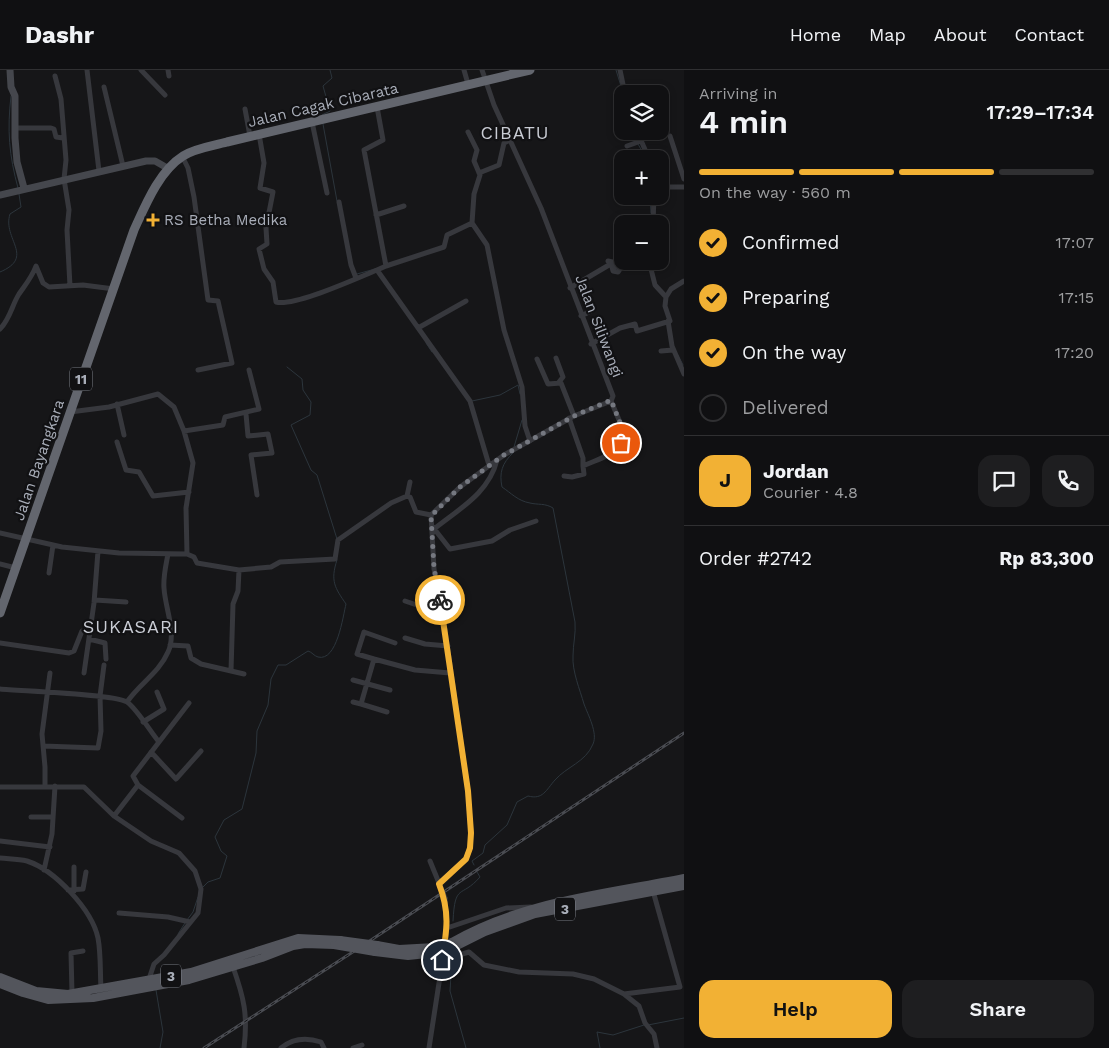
<!DOCTYPE html>
<meta charset="utf-8">
<style>
:root{--surface:#101012;--page:#1e1e20;--text:#f1f3f6;--muted:#9c9d9f;--line:#303032;--accent:#f2b134}
body{margin:0;font-family:"Work Sans",sans-serif;background:var(--page);color:var(--text);height:100vh;display:flex;flex-direction:column;font-size:19px;white-space:nowrap}
*{box-sizing:border-box;margin:0}
p{font-size:16px;color:var(--muted)}
.icon{flex:none;width:28px;height:28px;fill:none;stroke:currentColor;stroke-width:2;stroke-linecap:round;stroke-linejoin:round}
.map{position:relative;flex:1;overflow:hidden}
.panel{display:flex;flex-direction:column;background:var(--surface);width:425px}
.panel>*{flex:none}
.fabs{position:absolute;left:614px;top:15px;display:grid;gap:10px}
.fabs a{display:grid;place-items:center;width:55px;height:55px;border-radius:10px;background:var(--surface);box-shadow:0 2px 8px #0003,0 0 0 1px var(--line);font-size:25px}
.pin{position:absolute;display:grid;place-items:center;width:42px;height:42px;color:#fff;margin:-21px;border:2px solid #fff;border-radius:50%;box-shadow:0 1px 5px #0007}
.courier{position:absolute;display:grid;place-items:center;width:50px;height:50px;margin:-25px;border:4px solid #f2b134;border-radius:50%;background:#fff;color:#222;box-shadow:0 1px 6px #0007}
.headline em{font-style:normal;font-weight:600}
.headline div{display:flex;flex-direction:column-reverse}
.headline{display:flex;align-items:center;justify-content:space-between;height:85px;padding:0 15px}
h1{font-size:32px;font-weight:600;line-height:38px}
.bar{display:grid;grid-template-columns:repeat(4,1fr);gap:8px 5px;align-content:center;height:60px;padding:0 15px}
.bar i{height:6px;border-radius:4px;background:var(--line)}
.bar .active{background:var(--accent)}
.bar p{grid-column:span 4}
.line{display:flex;align-items:center;gap:12px;padding:0 15px;border-top:1px solid var(--line)}
.line div{flex:1}
.round{display:grid;place-items:center;flex:none;width:52px;height:52px;border-radius:15px;background:var(--page)}
ol{padding:0 15px;list-style:none}
li{display:flex;align-items:center;gap:15px;height:55px}
li p{margin-inline-start:auto}
li .icon{padding:5px;border-radius:50%;background:var(--accent);color:#111;stroke-width:4}
li:last-child{color:var(--muted)}
li i{width:28px;height:28px;border:2px solid var(--line);border-radius:50%}
.action{display:flex;gap:10px;margin-top:auto;padding:10px 15px}
.action a{flex:1;height:58px;border-radius:15px;background:var(--accent);color:#111;font-size:20px;font-weight:600;line-height:58px;text-align:center}
.action a+a{background:var(--page);color:var(--text)}
header{display:flex;align-items:center;gap:30px;box-sizing:border-box;height:70px;padding:0 25px;background:var(--surface);border-bottom:1px solid var(--line)}
header strong{font-size:24px}
nav{display:flex;gap:28px;margin-inline-start:auto;font-size:18px}
main{display:flex;flex:1;min-height:0}
.map>svg:first-child{display:block}
.lines{fill:none;stroke-linecap:round;stroke-linejoin:round}
.stream{stroke:#2c353c;stroke-width:1}
.street{stroke:#37383d;stroke-width:5}
.secondary{stroke:#45474d;stroke-width:7}
.primary{stroke:#53555c;stroke-width:8}
.highway{stroke:#63666e;stroke-width:9}
.rail-casing{stroke:#4a4c52;stroke-width:3}
.rail{stroke:#111113;stroke-width:1;stroke-dasharray:4;stroke-linecap:butt}
.street-bridge{stroke:#37383d;stroke-width:5}
.primary-bridge{stroke:#53555c;stroke-width:8}
.done{stroke:#757880;stroke-width:5;stroke-dasharray:0 9}
.route{stroke:#f2b134;stroke-width:6}
.poi-dot{fill:#f2b134;stroke:#111113;stroke-width:2}
.labels{text-anchor:middle;dominant-baseline:central;stroke-width:4.5;stroke-linejoin:round;paint-order:stroke}
.shield{fill:#111113;stroke:#7b7e86;stroke-width:1}
.shield-label{font-size:14px;font-weight:bold;fill:#a8adb8}
.street-label{font-size:15px;fill:#a8adb8;stroke:#111113}
.poi-label{font-size:15px;fill:#a8adb8;stroke:#111113;text-anchor:start}
.quarter-label{font-size:18px;letter-spacing:1px;fill:#c9ccd4;stroke:#111113}
</style>
<header>
<strong>Dashr</strong>
<nav><a>Home</a><a>Map</a><a>About</a><a>Contact</a></nav>
</header>
<main>
<div class="map">
<svg width="684" height="978" viewBox="0 0 684 978">
<rect width="100%" height="100%" fill="#161618"/>
<g class="lines">
<!-- stream -->
<path class="stream" d="M616,0L621,16
M11,26C7,60 9,85 18,118
M322,45L330,41L323,16L332,8L330,0
M323,54L337,131
M634,61L637,70
M638,74L646,88
M650,126L651,143
M0,202C36,187 2,169 10,144L21,137L19,124
M357,204L375,199
M426,273L432,282
M678,285L683,295
M287,297L302,309L303,320L311,332L310,345L291,355L311,400L317,405L337,469
M472,331L500,325L518,315L520,324
M514,377L522,350
M474,795L472,791L483,783L485,775L507,755L517,732L528,726C543,730 546,720 555,710C566,697 586,692 593,674C598,663 588,645 584,634C580,620 572,601 573,586C573,574 576,564 575,552L553,438C545,433 538,435 530,433C518,431 511,423 502,417C499,403 502,393 513,383
M203,817L208,812L220,808L227,786L221,781L215,767L224,750L242,739L256,683L257,661L268,635L271,609L278,595H286L308,581C312,582 314,586 318,587C337,592 343,546 346,534C335,518 330,511 337,490
M187,850L193,842L198,827
M453,851C455,812 461,829 480,807L477,802
M178,864L185,853
M452,889L450,921L466,978
M155,891L161,885
M156,920L163,962L160,978
M648,955L684,948
M600,978L597,962L613,965L644,955"/>
<!-- street -->
<path class="street" d="M87,0L99,101
M141,0L165,25
M168,0L169,6
M464,0L468,14
M620,0L625,24
M55,6L61,29L66,90L64,109L69,140L67,160L70,216
M104,17L123,96
M377,37L383,70L364,80L386,196L377,200L470,331L489,395
M245,39L250,66
M312,52L327,123
M15,58H51L54,59L56,67L63,68
M637,61L649,89
M259,64L264,93L260,118L273,122L266,158L267,174L259,179L264,199L273,212L276,232C294,237 357,208 377,200
M670,66L684,109
M627,76L641,71
M182,86L188,98L194,127L208,230L218,231L232,293L198,300
M479,103L499,95L504,73L510,70
M660,117H684
M339,132L351,195L356,208
M376,145L404,136
M472,153L487,175L504,260L522,317L525,356L530,371
M653,154L654,126
M608,191L617,193
M649,191L655,215L666,227L671,219L684,211
M386,196L444,177L447,165L472,153L474,124L480,105L474,91L477,80L468,62
M612,197L613,201L618,202L620,199L616,195
M570,218L609,195L615,197L617,193L622,191
M581,246L591,241
M668,251L672,276L684,304
M418,258L466,231
M0,259C10,249 12,235 19,224C26,214 32,207 36,196L43,213L49,217L83,215L114,219
M591,274L620,258L635,254L637,261L670,251L665,236L666,227
M661,281L673,280
M556,288L563,307L559,312
M537,289L548,314L561,313L574,346
M611,331L625,364L628,381
M117,334L124,365
M70,342L109,337L158,324L174,337L184,361L193,393L186,438L187,484
M246,344L248,366L268,364L272,383L251,385L257,425
M569,348L583,388V396
M184,361L223,355L225,347L259,339L249,300
M117,372L126,400L139,402L153,426L189,422
M564,406L572,407L584,404L583,396C606,386 608,388 626,368
M407,426L410,412
M432,456L450,479L492,471L510,460L536,451
M434,459C459,439 489,423 497,390
M0,463L62,477L119,483L187,484L194,487L197,493L239,500L271,497L280,492L335,489L338,470L391,433L407,426L410,427L416,442L431,445
M0,494L16,498
M49,503L53,475
M95,530L126,532
M405,531L443,544
M405,568L425,574L448,576
M89,569L105,573L106,589
M0,573L69,583L74,581L82,561
M170,575L188,576L191,588L201,594L244,604
M374,589L357,584L364,562L395,573
M231,601L233,534L238,521L239,500
M84,603L94,533L98,481
M353,610L390,620
M0,619C21,621 115,624 127,632C137,639 150,661 159,672L133,706L138,715L114,746
M127,632C139,614 159,603 168,582C177,563 165,538 164,518C163,507 166,495 168,484
M353,632L361,634
M387,642L361,634L374,589L415,600L450,603
M143,652L164,639L157,622
M159,672L189,633
M43,676L98,678L101,661L100,626L104,595
M151,682L176,709L201,681
M138,715L182,748
M45,716V697L42,664L50,603
M0,717H84L114,746L151,771L179,783L195,801L201,819L198,843L164,885L154,894L149,909
M31,747H53
M0,771L50,777
M0,788C9,789 18,789 27,791C55,800 92,840 98,868C101,884 100,902 101,919
M430,791L439,813
M44,800L52,764L55,716
M68,820L83,819L86,802
M74,821V797
M443,823L439,813L466,789L470,778L471,763L468,721L442,539L434,499L431,445L460,417L504,385L574,346L611,331L613,326L541,138L494,35L482,0
M119,843L168,847L190,852
M447,858L506,838L531,837
M444,876L447,858L445,828
M442,890L469,882L484,895L519,902L573,904L594,909L624,924L639,936L645,953L654,964L657,978
M233,897C244,928 248,945 244,978
M72,923L71,883L83,881
M624,924L680,917L653,821
M281,978C293,968 306,967 321,972L324,978
M353,978L362,975
M429,978L443,887"/>
<!-- secondary -->
<path class="secondary" d="M10,0L11,17L15,26V68L17,92L24,118
M0,125L146,91H155L169,99"/>
<!-- primary -->
<path class="primary" d="M452,872C522,831 606,824 684,808
M377,875L399,879L435,877
M451,879L485,862L535,844L684,816
M375,882L408,886L436,883
M0,907L36,921L68,924L191,902L298,868L340,870
M0,914L23,923L48,930L93,928L189,910L262,888L293,876L305,874L334,875"/>
<!-- highway -->
<path class="highway" d="M0,543L134,160C145,136 159,101 183,86C195,78 213,76 227,72L530,0"/>
<!-- rail casing -->
<g class="rail-casing">
<path id="rail" d="M204,978L359,878L684,663"/>
</g>
<!-- rail -->
<use href="#rail" class="rail"/>
<!-- street-bridge -->
<path class="street-bridge" d="M443,823L445,828"/>
<!-- primary-bridge -->
<path class="primary-bridge" d="M340,870L377,875
M334,875L375,882
M435,877L452,872
M436,883L451,879"/>
</g>
<g class="lines">
<!-- done -->
<path class="done" d="M440,530L434,498L431,446L460,417L504,385L574,346L611,330L626,368L621,373"/>
<!-- route -->
<path class="route" d="M440,530L468,721L471,763L470,778L466,789L439,814C450,842 447,860 442,890"/>
</g>
<!-- markers -->
<path class="poi-dot" d="M150.5 142.5h5v5h5v5h-5v5h-5v-5h-5v-5h5z"/>
<g class="labels">
<!-- shield labels -->
<g class="shield">
<rect x="70" y="297.5" width="22" height="23" rx="4"/>
<rect x="555" y="827.5" width="20" height="23" rx="4"/>
<rect x="161" y="894.5" width="20" height="23" rx="4"/>
</g>
<g class="shield-label">
<text x="81" y="309">11</text>
<text x="565" y="839">3</text>
<text x="171" y="906">3</text>
</g>
<!-- street labels -->
<g class="street-label">
<text transform="translate(323 35) rotate(-13)">Jalan Cagak Cibarata</text>
<text transform="translate(599 256) rotate(69)">Jalan Siliwangi</text>
<text transform="translate(39 390) rotate(-71)">Jalan Bayangkara</text>
</g>
<!-- poi labels -->
<g class="poi-label">
<text x="164" y="150">RS Betha Medika</text>
</g>
<!-- quarter labels -->
<g class="quarter-label">
<text x="515" y="62">CIBATU</text>
<text x="131" y="556">SUKASARI</text>
</g>
</g>
</svg>
<div class="fabs">
<a><svg class="icon" aria-label="layers" viewBox="0 0 24 24"><path d="M12 4l9 5-9 5-9-5zM3 14l9 5 9-5"/></svg></a>
<a>+</a>
<a>−</a>
</div>
<div class="pin" style="left:621px;top:373px;background:#ea580c"><svg class="icon" aria-label="bag" viewBox="0 0 24 24"><path d="M5 8h14l-1 12H6zM9 8a3 3 0 0 1 6 0"/></svg></div>
<div class="pin" style="left:442px;top:890px;background:#1f2937"><svg class="icon" aria-label="home" viewBox="0 0 24 24"><path d="M3 11l9-7 9 7M6 9v11h12V9"/></svg></div>
<div class="courier" style="left:440px;top:530px"><svg class="icon" aria-label="bike" viewBox="0 0 24 24"><circle cx="6" cy="16" r="4"/><circle cx="18" cy="16" r="4"/><path d="M6 16l4-8h5l3 8M10 8l3 8H6M13 5h3"/></svg></div>
</div>
<section class="panel">
<div class="headline"><div><h1>4 min</h1><p>Arriving in</p></div><em>17:29–17:34</em></div>
<div class="bar"><i class="active"></i><i class="active"></i><i class="active"></i><i></i><p>On the way · 560 m</p></div>
<ol>
<li><svg class="icon" aria-label="check" viewBox="0 0 24 24"><path d="M5 12l5 5 9-10"/></svg>Confirmed<p>17:07</p></li>
<li><svg class="icon" aria-label="check" viewBox="0 0 24 24"><path d="M5 12l5 5 9-10"/></svg>Preparing<p>17:15</p></li>
<li><svg class="icon" aria-label="check" viewBox="0 0 24 24"><path d="M5 12l5 5 9-10"/></svg>On the way<p>17:20</p></li>
<li><i></i>Delivered</li>
</ol>
<div class="line" style="height:90px"><b class="round" style="background:var(--accent);color:#111">J</b><div><b>Jordan</b><p>Courier · 4.8</p></div><a class="round"><svg class="icon" aria-label="chat" viewBox="0 0 24 24"><path d="M4 5h16v11H9l-5 4z"/></svg></a><a class="round"><svg class="icon" aria-label="phone" viewBox="0 0 24 24"><path d="M5 4h4l2 5-3 2q2 4 5 5l2-3 5 2v4C11 20 4 13 5 4z"/></svg></a></div>
<div class="line" style="height:65px"><div>Order #2742</div><b>Rp 83,300</b></div>
<div class="action"><a>Help</a><a>Share</a></div>
</section>
</main>
